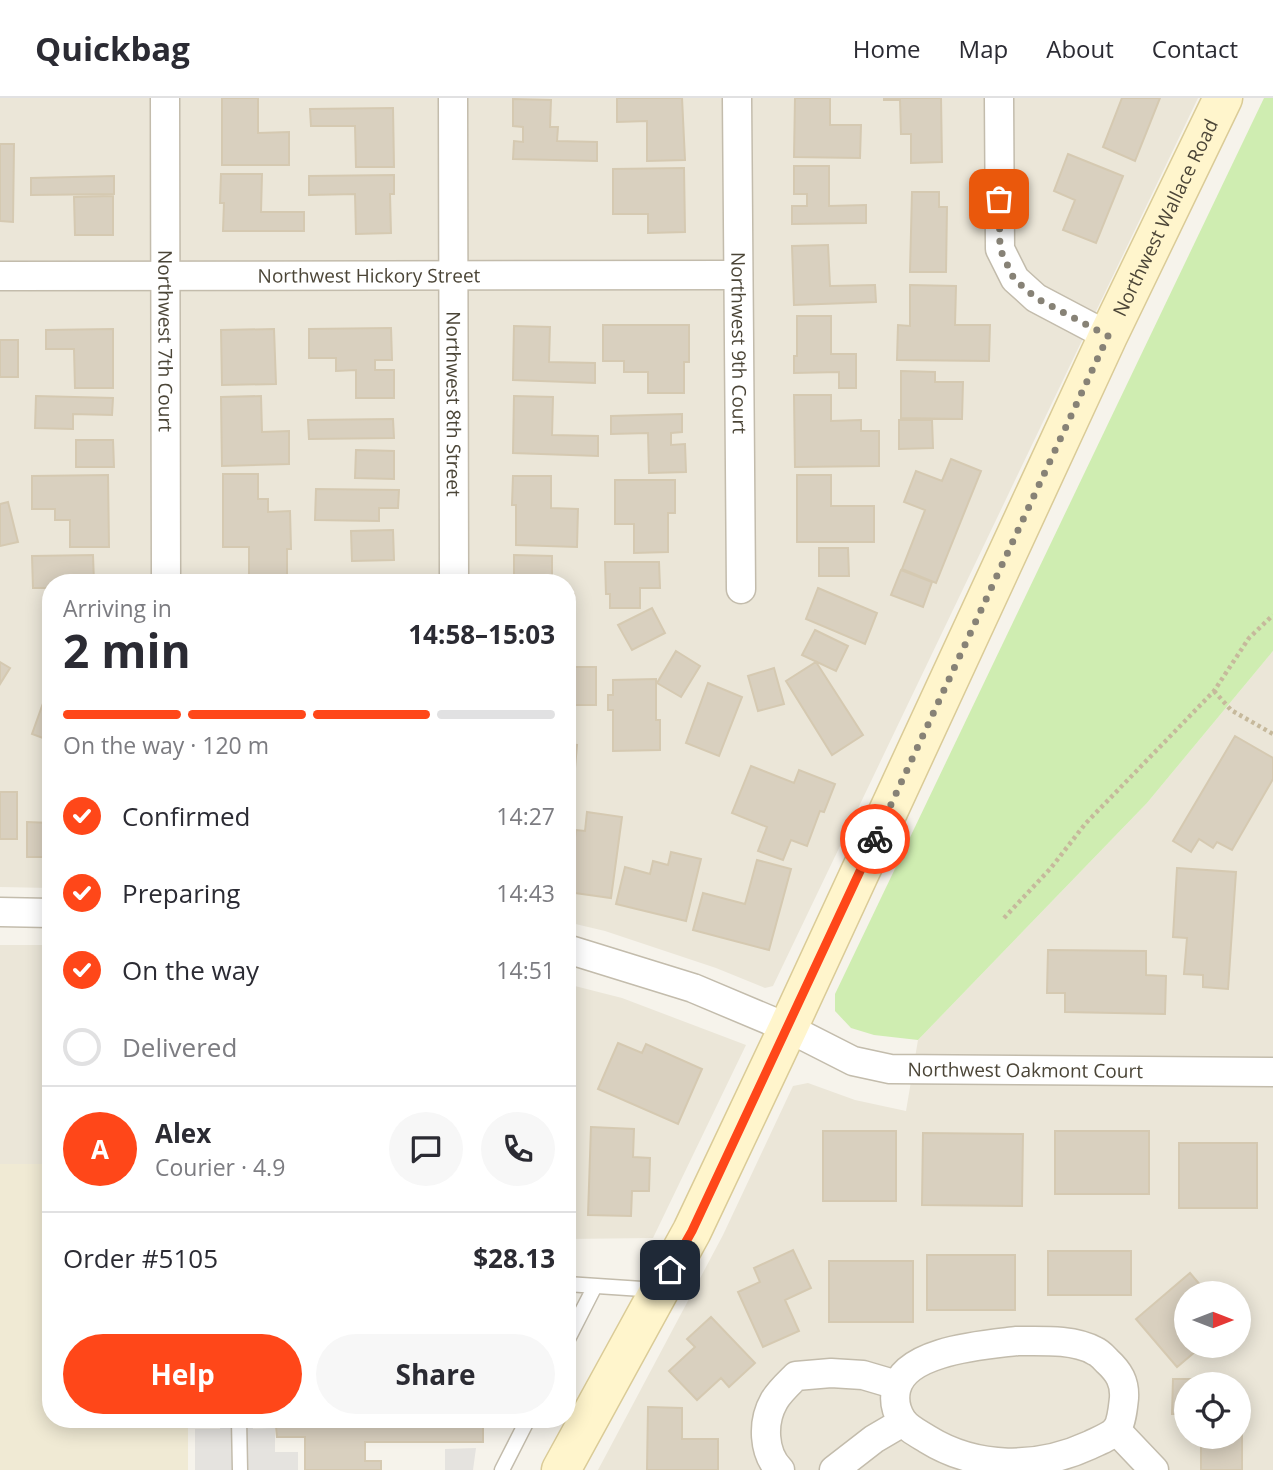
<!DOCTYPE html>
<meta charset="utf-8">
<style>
:root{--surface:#fff;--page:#f7f7f7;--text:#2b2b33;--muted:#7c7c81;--line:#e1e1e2;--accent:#ff4719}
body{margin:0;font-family:"Open Sans",sans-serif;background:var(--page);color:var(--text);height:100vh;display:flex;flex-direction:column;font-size:26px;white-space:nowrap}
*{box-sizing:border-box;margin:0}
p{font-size:23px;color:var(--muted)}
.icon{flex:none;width:38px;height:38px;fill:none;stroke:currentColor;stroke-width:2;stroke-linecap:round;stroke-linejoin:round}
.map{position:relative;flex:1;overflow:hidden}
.sheet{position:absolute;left:42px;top:476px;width:534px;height:854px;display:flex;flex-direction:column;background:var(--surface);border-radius:28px;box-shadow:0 4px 18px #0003}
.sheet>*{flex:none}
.needle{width:46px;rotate:90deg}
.buttons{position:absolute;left:1174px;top:1183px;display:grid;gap:14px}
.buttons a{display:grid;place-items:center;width:77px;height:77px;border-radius:50%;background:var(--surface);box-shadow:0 4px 18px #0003;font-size:35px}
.pin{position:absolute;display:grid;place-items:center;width:60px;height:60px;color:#fff;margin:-30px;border-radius:14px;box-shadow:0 4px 10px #0006}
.courier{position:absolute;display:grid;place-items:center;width:70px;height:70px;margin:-35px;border:5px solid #ff4719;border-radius:50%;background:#fff;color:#222;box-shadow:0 2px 9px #0007}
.head em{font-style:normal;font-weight:700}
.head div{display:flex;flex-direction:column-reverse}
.head{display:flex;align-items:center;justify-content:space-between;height:119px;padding:0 21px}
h1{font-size:46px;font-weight:700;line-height:52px}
.bar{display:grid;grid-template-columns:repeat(4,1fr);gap:10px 7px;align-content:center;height:84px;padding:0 21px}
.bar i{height:9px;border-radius:5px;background:var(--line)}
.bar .selected{background:var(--accent)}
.bar p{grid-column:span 4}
.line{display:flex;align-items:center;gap:18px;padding:0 21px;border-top:2px solid var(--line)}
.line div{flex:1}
.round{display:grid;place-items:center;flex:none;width:74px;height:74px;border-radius:37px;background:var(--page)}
ol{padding:0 21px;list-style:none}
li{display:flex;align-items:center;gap:21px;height:77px}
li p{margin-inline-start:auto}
li .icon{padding:7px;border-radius:50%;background:var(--accent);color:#fff;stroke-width:4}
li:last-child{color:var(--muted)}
li i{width:38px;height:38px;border:4px solid var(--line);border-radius:50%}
.primary-button{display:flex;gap:14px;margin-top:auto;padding:14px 21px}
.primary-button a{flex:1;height:80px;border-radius:42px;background:var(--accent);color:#fff;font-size:28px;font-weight:700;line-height:80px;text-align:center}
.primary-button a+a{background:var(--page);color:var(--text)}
header{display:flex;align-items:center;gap:42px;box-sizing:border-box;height:98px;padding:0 35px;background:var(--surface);border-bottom:2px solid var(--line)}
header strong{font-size:33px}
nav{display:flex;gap:38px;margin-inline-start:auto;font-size:24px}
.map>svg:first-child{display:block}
.residential{fill:#ebe6d8;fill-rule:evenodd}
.education{fill:#f0ead4}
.green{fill:#cfedb1}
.parking{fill:#e5e3df}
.building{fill:#d9d0bf;stroke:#d5c9b1;stroke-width:2}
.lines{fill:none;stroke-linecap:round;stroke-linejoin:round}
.lane-casing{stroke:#c3bcac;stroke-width:17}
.street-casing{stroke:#c3bcac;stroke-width:31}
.secondary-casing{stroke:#dacb97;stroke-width:41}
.path{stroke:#c6b99c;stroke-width:4.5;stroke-dasharray:3.5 3.5;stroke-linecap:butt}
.lane{stroke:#fff;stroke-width:14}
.street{stroke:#fff;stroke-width:28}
.secondary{stroke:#fff5cc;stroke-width:38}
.done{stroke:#878276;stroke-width:7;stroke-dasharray:0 12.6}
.route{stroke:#ff4719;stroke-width:9}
.labels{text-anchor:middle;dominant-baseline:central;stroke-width:7;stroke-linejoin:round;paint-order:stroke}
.street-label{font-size:19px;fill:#4b4537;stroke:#fff}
</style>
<header>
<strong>Quickbag</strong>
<nav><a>Home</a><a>Map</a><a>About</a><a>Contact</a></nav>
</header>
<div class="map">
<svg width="1273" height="1372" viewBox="0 0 1273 1372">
<rect width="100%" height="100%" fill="#f6f3eb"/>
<!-- residential -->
<path class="residential" d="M0,0H1198L773,888L765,890L716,870L605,833L567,824V485H51V790L0,789Z
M1273,553V1372H598L723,1137L793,988L808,985L855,1002L906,1013L918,942L1147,705ZM1186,1195H1239V1248H1186ZM1186,1286H1239V1339H1186Z
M0,847H51V1066H0Z
M567,886L622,900L746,947L653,1140L567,1141Z"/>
<!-- education -->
<path class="education" d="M0,1066H51V1321H188V1372H0Z"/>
<!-- green -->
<path class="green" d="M1264,0H1273V553L1147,705L918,942L874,937L851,930L835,913V896Z"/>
<!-- parking -->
<path class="parking" d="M221,1321H252L253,1331L275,1330V1354H298V1372H195V1331H220Z
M476,1350L473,1372H445V1351Z"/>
<!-- building -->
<path class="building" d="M222,0H258V35L289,34V67H222Z
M617,0H682L685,62L647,63V23L617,24Z
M795,0H830V27H861L860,60L794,59Z
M884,0H941L942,64L911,65V36H901L900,2H884Z
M1122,0H1160L1135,63L1103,49Z
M513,1L551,2L550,29H558L557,43L597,44V63L513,61L514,43L523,44V29L513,28Z
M393,10L394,69H356L355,28H311L310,11Z
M0,46H14L13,124L0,123Z
M1068,56L1123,78L1096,145L1063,132L1075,102L1054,93Z
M794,68H829V108L866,107V125L792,126V108H807V96H794Z
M684,70L685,134L648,135V116H613V71Z
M221,76H262L261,114H304V133H223L224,105H220Z
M394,77V96H390L391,135L356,136L355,96L309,97V78Z
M114,78V96L31,97V80Z
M912,94H939V109H947L946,174H910Z
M113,98V137H75L74,99Z
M828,147L830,188L875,187L876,204L794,207L792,148Z
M910,187L956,188L955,227H990L989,263L897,262L898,227L910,228Z
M797,218H831V256H856V290H839V274L794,275V258H797Z
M603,227H689V264H684V295H648V274H624V263H603Z
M514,228L550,229L549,264L595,265V285L513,282Z
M391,230L392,262H375V272H394V300H356V272L336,273V260H309V231Z
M113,231V290H75L74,251H46V232Z
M274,231L276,286L222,287L221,232Z
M0,242H18V279H0Z
M901,273L935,274V284H963L962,321L901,320Z
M794,297H831V323L861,322V333H879V368L795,369Z
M36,298L113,300L112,317L73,316V331L35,330Z
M261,298L262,334L289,333V366L222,368L221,299Z
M514,298L553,299L552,337L598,338V358L513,355Z
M682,316V334L671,335V347L685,346L686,374L649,375L648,335L611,336V318Z
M393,321L394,340L309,341L308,322Z
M899,322H932L933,350L899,351Z
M76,342H113L114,369H76Z
M356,352L394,353V381L355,380Z
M951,361L981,373L936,485L902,471L925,412L904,404L916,373L942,383Z
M223,376H258V401H268V414L290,413L291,451H287V484H249V449H223Z
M108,377L109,449H70V422H55V411H32V378Z
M797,377H831V408H874V444H797Z
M513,378H551V410L578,411L577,449L516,447V407H512Z
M615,382H675V415H668V454L634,455V426H615Z
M316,391L399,392L398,410H379V423L315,422Z
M8,404L18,444L0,448V406Z
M393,432L394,462L352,463L351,433Z
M819,450H848L849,478H819Z
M93,457L94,485H51V501H48V490H33L32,458Z
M514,457L552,458V485H514Z
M605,464H659L660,490H640V510H610V496H606Z
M901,472L932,484L923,509L891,497Z
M311,477L396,480V485H310Z
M818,490L877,515L865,546L806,521Z
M567,496H574L573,530H567Z
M652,510L665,535L632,552L618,527Z
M815,532L848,548L836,573L802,557Z
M676,553L700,568L681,599L657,585Z
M0,564L10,570L0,586Z
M816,564L863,637L832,657L786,583Z
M567,569H596V607H567Z
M774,570L784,606L758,613L748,578Z
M656,581V622H660V652L613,653V612H608V597H613V582Z
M51,583V643L32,636Z
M708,585L742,599L719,658L686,645Z
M1235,638L1273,660V681L1232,752L1217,744L1213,750L1199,741L1191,754L1173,743Z
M567,646L577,647L573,693L567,692Z
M751,668L794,685L799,672L835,686L824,714L820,713L807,748L791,742L783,762L758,753L767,729L732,715Z
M0,694H17V741H0Z
M587,714L622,719L611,800L567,794V754H573L576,732L585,733Z
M27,724L51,725V759H27Z
M671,754L701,761L686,823L616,806L625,769L650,776L653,763L668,767Z
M757,762L791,771L769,852L693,832L703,795L745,806Z
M1177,770L1236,774L1228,891L1203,889V877L1184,876L1187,840L1173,839Z
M1048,852L1146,853V877L1166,878L1165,916L1065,914V895H1047Z
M46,902H51V943H46Z
M618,945L642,955L646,946L702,971L678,1026L598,991Z
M591,1029L634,1031L633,1059L650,1060L649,1093H632L631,1118L588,1117Z
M823,1033H896V1103H823Z
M1055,1033H1149V1096H1055Z
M923,1035L1023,1036L1022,1108L922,1107Z
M1179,1045H1257V1110H1179Z
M793,1152L811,1190L785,1202L799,1233L763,1249L738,1194L760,1184L754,1170Z
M1048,1153H1131V1197H1048Z
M927,1157H1015V1212H927Z
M829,1163H913V1224H829Z
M1190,1175L1207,1195H1186V1248H1202L1177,1269L1136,1221Z
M711,1219L755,1265L729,1289L721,1280L697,1302L669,1273L695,1249L687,1241Z
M1173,1281H1208V1286H1186V1316H1172Z
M648,1309L682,1310V1341H718V1372H647Z
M1239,1311H1242V1372H1201V1339H1239Z
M261,1321H483V1344H365V1363H381V1372H305V1339H277L276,1329H261Z"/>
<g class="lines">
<!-- lane casing -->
<g class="lane-casing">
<path id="lane" d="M567,1186L657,1192
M567,1243L595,1188
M239,1321L240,1372
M502,1372L528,1321"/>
</g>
<!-- street casing -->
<g class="street-casing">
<g id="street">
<path id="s1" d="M165,0L166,485"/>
<path id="s2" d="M453,0L454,485"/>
<path id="s3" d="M737,0L741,491"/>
<path d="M999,0L1000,151L1015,181L1036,200L1108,238"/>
<path id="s4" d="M0,178L738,177"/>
<path d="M0,814L51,815"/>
<path id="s5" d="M567,851L693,890L788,930L853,963L890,971L1273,974"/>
<path d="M1017,1243C1041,1243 1074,1241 1095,1253C1100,1255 1104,1260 1107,1263C1119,1274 1125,1284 1124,1300C1123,1309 1122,1323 1117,1331C1112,1338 1098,1343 1090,1347C1038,1371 977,1372 927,1341C919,1336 907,1330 902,1322C896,1313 894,1302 896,1292C904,1252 985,1247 1017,1243Z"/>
<path d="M1116,1332L1154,1372"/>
<path d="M780,1372C763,1355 762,1324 774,1303C779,1294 789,1285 796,1278L831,1275L863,1277L897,1287"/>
<path d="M834,1372L874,1341L903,1324"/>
</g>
</g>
<!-- secondary casing -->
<g class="secondary-casing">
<g id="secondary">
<path id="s6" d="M561,1372L692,1133L788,930L1108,238L1223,0"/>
</g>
</g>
<!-- path -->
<path class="path" d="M1214,593L1231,612L1273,636
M1004,820L1050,771L1086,725L1214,593L1249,540L1273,517"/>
<!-- lane -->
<use href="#lane" class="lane"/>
<!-- street -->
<use href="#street" class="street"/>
<!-- secondary -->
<use href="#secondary" class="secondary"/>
</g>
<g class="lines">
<!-- done -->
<path class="done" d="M875,741L1108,238L1036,200L1014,181L1000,151L999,101"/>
<!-- route -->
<path class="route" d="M670,1172L692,1133L875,741"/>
</g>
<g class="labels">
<!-- street labels -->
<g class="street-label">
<text stroke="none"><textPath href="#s6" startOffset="1391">Northwest Wallace Road</textPath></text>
<text stroke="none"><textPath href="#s4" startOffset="369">Northwest Hickory Street</textPath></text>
<text stroke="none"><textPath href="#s1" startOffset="243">Northwest 7th Court</textPath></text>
<text stroke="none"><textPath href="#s3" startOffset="245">Northwest 9th Court</textPath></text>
<text stroke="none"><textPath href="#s2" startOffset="306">Northwest 8th Street</textPath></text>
<text stroke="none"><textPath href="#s5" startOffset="481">Northwest Oakmont Court</textPath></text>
</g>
</g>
</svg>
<div class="buttons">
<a><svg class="needle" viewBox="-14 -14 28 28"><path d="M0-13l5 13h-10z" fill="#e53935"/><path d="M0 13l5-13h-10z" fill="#7c7c81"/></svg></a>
<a><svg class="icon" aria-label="locate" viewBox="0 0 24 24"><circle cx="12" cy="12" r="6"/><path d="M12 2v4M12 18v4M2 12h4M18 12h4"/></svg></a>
</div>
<div class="pin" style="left:999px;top:101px;background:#ea580c"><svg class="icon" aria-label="bag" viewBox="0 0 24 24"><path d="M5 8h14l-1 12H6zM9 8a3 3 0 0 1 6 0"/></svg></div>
<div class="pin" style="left:670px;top:1172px;background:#1f2937"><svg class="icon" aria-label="home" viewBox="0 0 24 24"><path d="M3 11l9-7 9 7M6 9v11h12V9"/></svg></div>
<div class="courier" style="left:875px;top:741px"><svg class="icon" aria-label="bike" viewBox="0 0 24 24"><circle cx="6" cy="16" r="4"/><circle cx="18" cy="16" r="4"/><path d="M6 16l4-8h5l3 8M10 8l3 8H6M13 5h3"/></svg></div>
<section class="sheet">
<div class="head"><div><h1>2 min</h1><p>Arriving in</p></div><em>14:58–15:03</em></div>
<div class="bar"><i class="selected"></i><i class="selected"></i><i class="selected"></i><i></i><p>On the way · 120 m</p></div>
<ol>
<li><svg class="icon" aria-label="check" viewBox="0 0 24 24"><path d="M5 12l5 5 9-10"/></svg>Confirmed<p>14:27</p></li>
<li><svg class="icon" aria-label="check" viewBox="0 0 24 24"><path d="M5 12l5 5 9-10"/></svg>Preparing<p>14:43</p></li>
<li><svg class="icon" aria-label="check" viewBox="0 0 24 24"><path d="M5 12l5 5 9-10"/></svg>On the way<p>14:51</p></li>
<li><i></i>Delivered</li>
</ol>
<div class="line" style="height:126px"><b class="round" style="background:var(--accent);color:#fff">A</b><div><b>Alex</b><p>Courier · 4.9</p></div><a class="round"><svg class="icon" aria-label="chat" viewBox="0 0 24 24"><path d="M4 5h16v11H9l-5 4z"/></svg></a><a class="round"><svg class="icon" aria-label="phone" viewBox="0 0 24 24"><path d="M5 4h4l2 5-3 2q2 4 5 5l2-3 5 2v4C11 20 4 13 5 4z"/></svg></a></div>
<div class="line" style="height:91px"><div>Order #5105</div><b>$28.13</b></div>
<div class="primary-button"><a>Help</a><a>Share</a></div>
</section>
</div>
